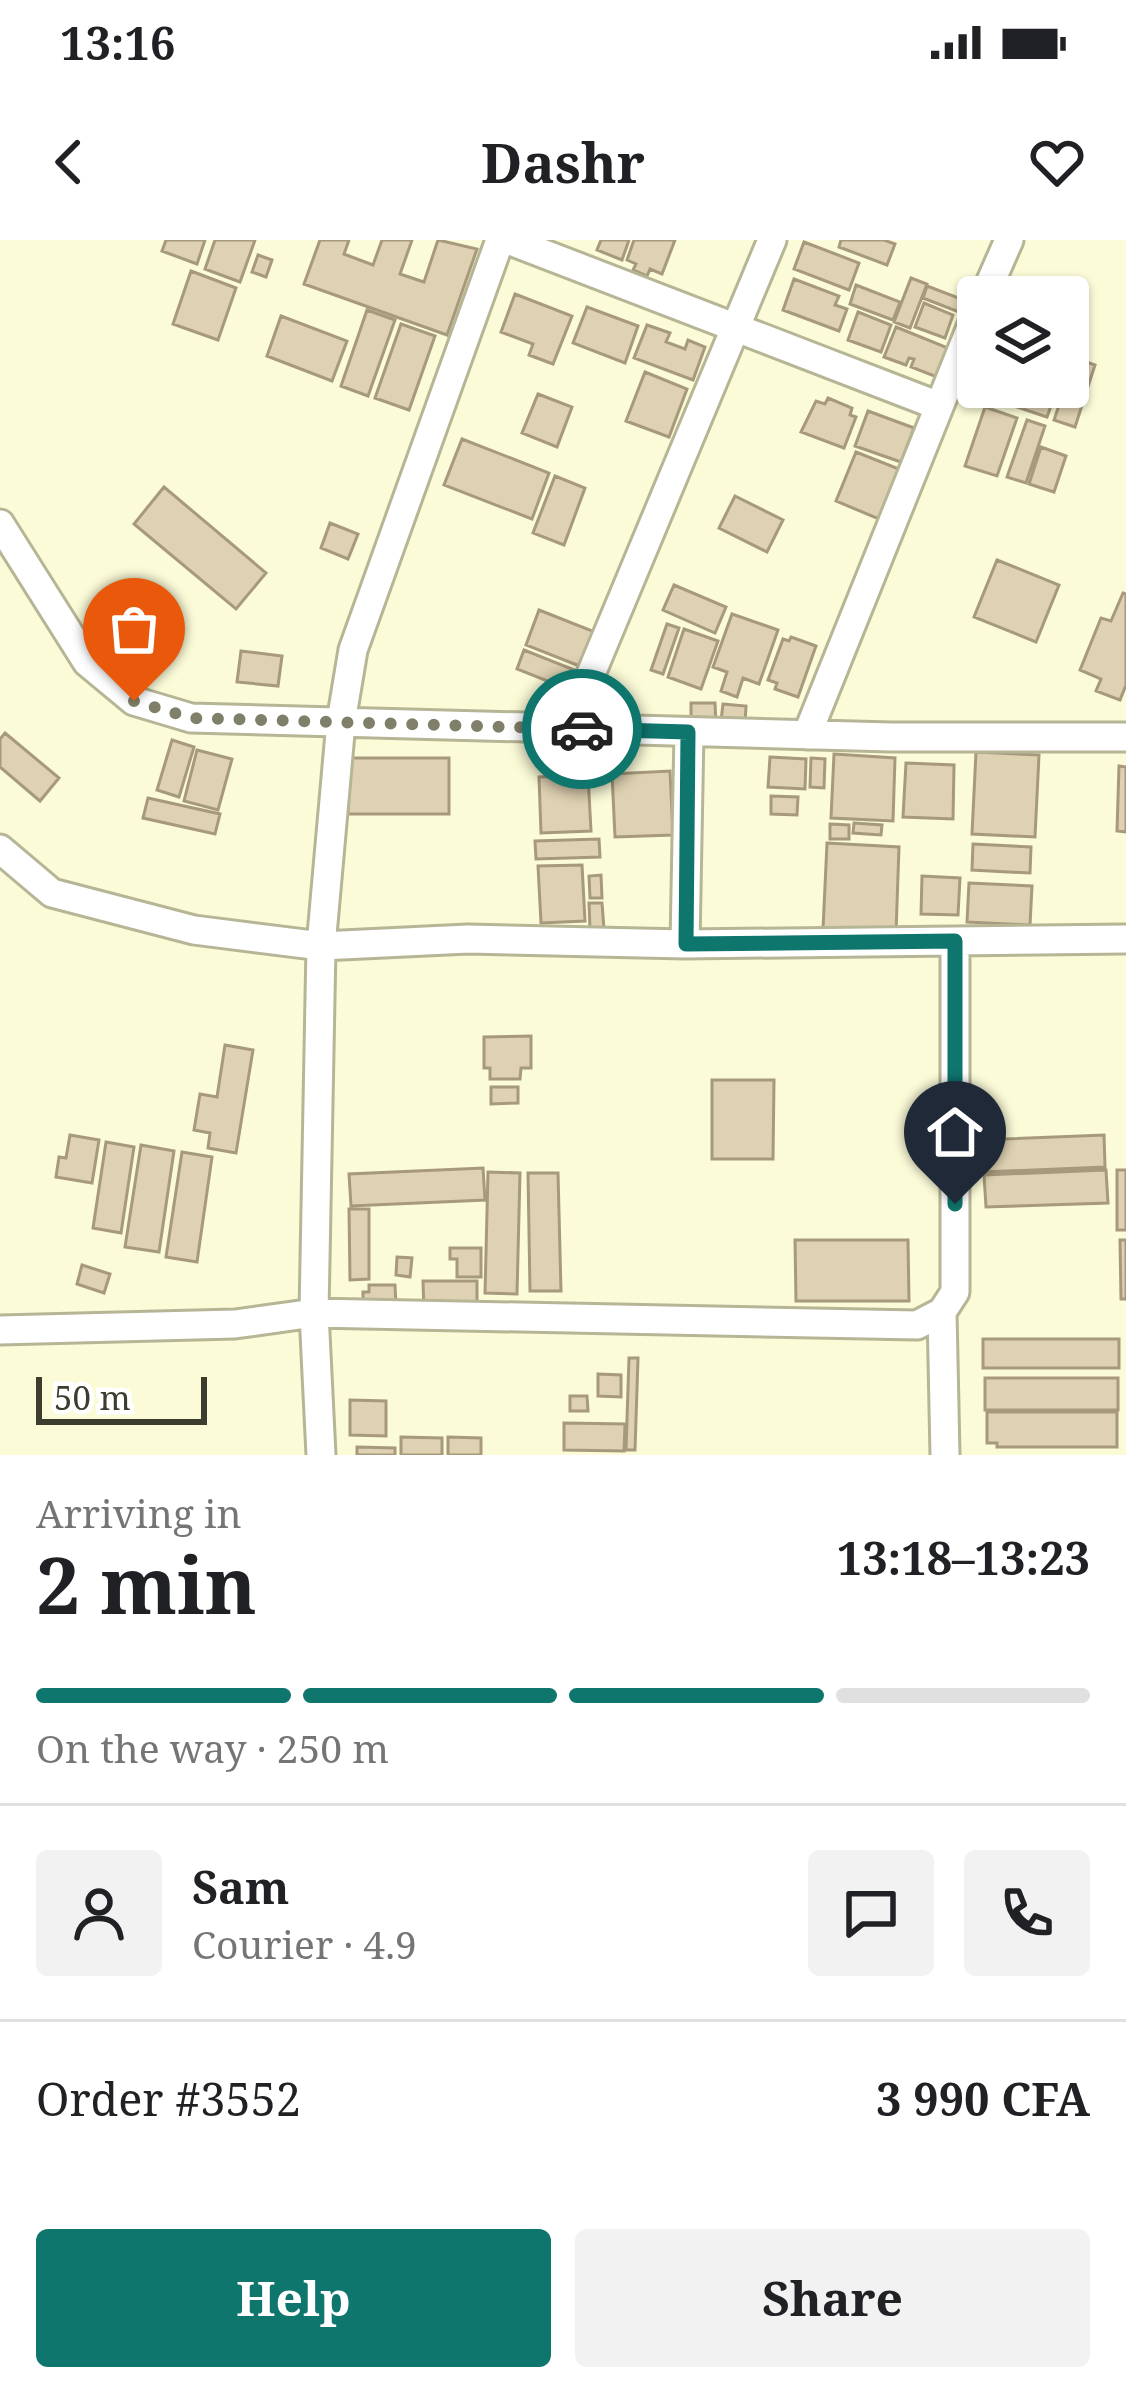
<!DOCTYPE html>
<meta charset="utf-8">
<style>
:root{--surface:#fff;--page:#f2f2f2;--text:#202124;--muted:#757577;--line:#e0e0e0;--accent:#0f766e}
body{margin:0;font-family:"Noto Serif",serif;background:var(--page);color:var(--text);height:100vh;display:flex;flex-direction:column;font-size:45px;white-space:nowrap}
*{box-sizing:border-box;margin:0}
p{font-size:39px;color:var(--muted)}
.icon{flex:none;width:66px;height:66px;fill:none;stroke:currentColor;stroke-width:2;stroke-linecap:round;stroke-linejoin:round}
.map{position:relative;height:1215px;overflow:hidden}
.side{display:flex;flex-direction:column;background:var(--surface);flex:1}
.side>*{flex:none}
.buttons{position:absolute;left:957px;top:36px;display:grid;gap:24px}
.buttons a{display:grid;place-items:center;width:132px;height:132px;border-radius:12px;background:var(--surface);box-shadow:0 3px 9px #0004;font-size:60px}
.scale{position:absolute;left:36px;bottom:30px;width:171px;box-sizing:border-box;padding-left:12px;border:6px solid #3d3d2f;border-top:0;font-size:33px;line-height:42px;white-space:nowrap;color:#3d3d2f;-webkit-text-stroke:9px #fff;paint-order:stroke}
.pin{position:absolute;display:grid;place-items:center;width:102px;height:102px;color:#fff;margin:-123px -51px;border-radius:50% 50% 50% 0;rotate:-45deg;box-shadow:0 0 12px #0007}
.pin .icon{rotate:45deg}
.courier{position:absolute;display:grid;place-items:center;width:120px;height:120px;margin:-60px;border:9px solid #0f766e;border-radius:50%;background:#fff;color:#222;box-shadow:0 3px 15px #0007}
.overview em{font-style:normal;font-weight:700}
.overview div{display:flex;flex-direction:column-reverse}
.overview{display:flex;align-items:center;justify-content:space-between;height:204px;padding:0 36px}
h1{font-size:78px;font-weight:700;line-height:90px}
.bar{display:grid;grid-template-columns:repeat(4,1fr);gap:18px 12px;align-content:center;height:144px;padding:0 36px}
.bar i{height:15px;border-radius:9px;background:var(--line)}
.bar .current{background:var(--accent)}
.bar p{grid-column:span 4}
.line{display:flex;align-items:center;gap:30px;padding:0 36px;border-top:3px solid var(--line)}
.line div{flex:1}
.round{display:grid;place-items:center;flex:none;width:126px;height:126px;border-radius:12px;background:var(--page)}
.primary-button{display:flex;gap:24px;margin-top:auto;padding:24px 36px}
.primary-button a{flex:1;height:138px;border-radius:12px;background:var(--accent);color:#fff;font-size:48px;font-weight:700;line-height:138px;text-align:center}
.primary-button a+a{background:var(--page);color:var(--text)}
.status{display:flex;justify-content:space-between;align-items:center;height:84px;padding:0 60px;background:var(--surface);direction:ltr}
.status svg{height:33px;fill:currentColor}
header{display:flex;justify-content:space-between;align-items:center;height:156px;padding:0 36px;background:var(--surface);font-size:54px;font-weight:700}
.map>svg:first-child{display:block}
.building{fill:#dfd2b2;stroke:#a7997c;stroke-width:3}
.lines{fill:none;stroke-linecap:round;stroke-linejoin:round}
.minor-casing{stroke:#b6b595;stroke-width:33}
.minor{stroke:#fff;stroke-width:27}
.done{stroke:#80806a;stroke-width:12;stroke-dasharray:0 21.6}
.route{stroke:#0f766e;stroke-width:15}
</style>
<div class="status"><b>13:16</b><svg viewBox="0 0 49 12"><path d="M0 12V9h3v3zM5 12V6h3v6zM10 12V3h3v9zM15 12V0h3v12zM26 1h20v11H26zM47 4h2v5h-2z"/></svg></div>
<header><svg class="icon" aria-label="back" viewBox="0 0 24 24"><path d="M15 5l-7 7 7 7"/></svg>Dashr<svg class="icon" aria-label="heart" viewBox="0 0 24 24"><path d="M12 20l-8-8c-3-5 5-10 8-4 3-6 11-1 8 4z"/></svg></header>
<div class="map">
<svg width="1126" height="1215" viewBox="0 0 1126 1215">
<rect width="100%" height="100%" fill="#fbfbd8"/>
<!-- building -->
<path class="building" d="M166,0H205L197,24L162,11Z
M215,0H255L240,42L205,29Z
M320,0H349L344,14L373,25L382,0H412L400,34L424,42L438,0L477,9L447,95L304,44Z
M601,0H629L622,20L597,10Z
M634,0H675L662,34L650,29L647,36L633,30L636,24L627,20Z
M841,0H884L895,4L887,25L839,7Z
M804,2L859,23L849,50L794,29Z
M258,15L272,20L266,37L252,32Z
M191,31L236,48L218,100L173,84Z
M911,38L927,44L910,88L894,82Z
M794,39L839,56L835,65L847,69L839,91L783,70Z
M856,45L900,62L893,80L850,64Z
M927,46L964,60L959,72L923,58Z
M515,54L572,76L553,124L529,115L533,104L501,92Z
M924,63L953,75L945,98L915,87Z
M587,67L638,86L625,123L573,103Z
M367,70L395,80L368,156L341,146Z
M858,72L891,85L881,112L848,100Z
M281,76L347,101L332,141L267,116Z
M401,84L435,96L409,170L375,158Z
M647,85L670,93L666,102L685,109L688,100L705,107L693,140L634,118Z
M896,87L948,108L937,137L911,127L914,119L909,118L906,125L884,117Z
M1075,118L1095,125L1075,187L1054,180Z
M645,132L687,149L669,197L626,181Z
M994,147H1051L1057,149L1047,177L990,158Z
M538,154L572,167L557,207L522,193Z
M828,158L852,168L850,175L856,177L844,208L801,192L816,161L825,164Z
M985,167L1017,178L997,236L965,226Z
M868,171L914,188L901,222L855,206Z
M1027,180L1045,186L1026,243L1007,237Z
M462,199L549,233L532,279L444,245Z
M1041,207L1066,216L1054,252L1029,244Z
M856,212L899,229L879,279L836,261Z
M555,236L585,248L564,305L533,293Z
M164,247L266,333L236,369L134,284Z
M735,256L783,280L767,312L719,288Z
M330,283L358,294L348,319L321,308Z
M997,320L1059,345L1036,402L974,377Z
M674,345L726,367L715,393L663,370Z
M1123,353L1126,354V445L1120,460L1096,451L1101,439L1080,430L1101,378L1111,381Z
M539,370L600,394L587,429L526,405Z
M732,374L778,390L759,444L743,438L737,457L721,451L727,432L713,427Z
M667,384L679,388L663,434L651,430Z
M684,389L718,401L701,449L668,437Z
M791,397L816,406L798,457L775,449L777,443L768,440L783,399L789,401Z
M524,410L577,431L570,450L517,429Z
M241,411L282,416L278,446L237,442Z
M691,463H715L716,484L691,485Z
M723,464L746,466L745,483L721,481Z
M5,493L59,538L40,561L0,527V499Z
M172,500L194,507L179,557L157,550Z
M197,510L232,519L218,570L184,561Z
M976,512L1039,515L1035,597L972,594Z
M834,514L895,518L893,581L831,578Z
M770,517L806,519L805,549L768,547Z
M348,518H449V574H348Z
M811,518L825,519L824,548L810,547Z
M906,523L954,525L953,579L903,577Z
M1119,526L1126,527V592L1117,591Z
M670,531L673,595L615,597L612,534Z
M588,535L591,591L541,593L539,537Z
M771,556L798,557L797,575L771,574Z
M148,558L220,574L215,594L143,578Z
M854,583L882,585L881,595L853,593Z
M830,584L849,585V599H830Z
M599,599L600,617L536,619L535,601Z
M827,603L899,607L896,693L823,689Z
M973,604L1031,607L1030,633L972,630Z
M582,625L585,681L541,683L538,626Z
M601,635L602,658H590L589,636Z
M922,636L960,638L958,675L921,674Z
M969,643L1032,646L1030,685L967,682Z
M589,663H602L604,689H590Z
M531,796V828H521L520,839H490V828H484V797Z
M225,805L253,810L236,913L208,908L210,893L194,890L200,854L217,857Z
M712,840H774L773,919H712Z
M491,847H518V863L491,864Z
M70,895L99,900L92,943L56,937L59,917L66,918Z
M1104,895L1105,927L983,932L982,900Z
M106,902L134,907L121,993L93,988Z
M141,905L174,911L159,1012L125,1007Z
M182,912L212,917L197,1022L166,1017Z
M483,928L485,960L351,966L349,934Z
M1106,930L1108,963L986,967L984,935Z
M1117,930H1126V990H1117Z
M488,932L520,933L517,1054L485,1053Z
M528,933H558L561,1051H530Z
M349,969H369V1039L350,1040Z
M795,1000H908L909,1061H796Z
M1120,1000H1126V1059H1121Z
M450,1008H481V1037H457V1019H450Z
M397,1017L412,1018L410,1037L396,1035Z
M82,1025L110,1034L104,1053L77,1044Z
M423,1041H477V1064L424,1074Z
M369,1045H395L396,1066H363V1052H369Z
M983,1099H1119V1128H983Z
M629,1118H638L635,1210H626Z
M598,1134L621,1135V1157L598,1156Z
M985,1138H1118V1170H985Z
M570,1156H587L588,1171H570Z
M350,1160L386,1161V1196L350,1195Z
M987,1172H1117V1207H997V1203H987Z
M564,1183L625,1184L624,1211L564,1210Z
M401,1197L442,1198V1215H401Z
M448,1197L481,1198V1215H448Z
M357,1207L395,1208V1215H357Z"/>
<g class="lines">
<!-- minor casing -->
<g class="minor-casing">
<path id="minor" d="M508,0L939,166
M984,57L1009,0
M0,284L87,422L134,461L191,478L891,497H1126
M568,489L772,0
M807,495L978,70
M0,609L52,653L194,690L321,706L468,699L685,704L1126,699
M685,704L689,492
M942,1072L945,1215
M0,1090L235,1084L314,1073L917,1085L942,1072L955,1052V701
M321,1215L314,1073L321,706L341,482L353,410L500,0"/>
</g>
<!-- minor -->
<use href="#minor" class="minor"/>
</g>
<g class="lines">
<!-- done -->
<path class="done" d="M134,461L191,478L582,489"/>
<!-- route -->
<path class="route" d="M582,489L688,492L686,704L955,701V964"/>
</g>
</svg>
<div class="buttons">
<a><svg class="icon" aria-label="layers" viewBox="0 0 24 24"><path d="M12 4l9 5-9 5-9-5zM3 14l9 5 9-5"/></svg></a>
</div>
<div class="scale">50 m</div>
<div class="pin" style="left:134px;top:461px;background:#ea580c"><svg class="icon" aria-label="bag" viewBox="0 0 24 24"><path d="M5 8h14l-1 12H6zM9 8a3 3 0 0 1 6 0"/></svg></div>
<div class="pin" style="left:955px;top:964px;background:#1f2937"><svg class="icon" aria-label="home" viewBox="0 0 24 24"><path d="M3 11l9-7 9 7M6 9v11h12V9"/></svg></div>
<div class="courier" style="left:582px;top:489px"><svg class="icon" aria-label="car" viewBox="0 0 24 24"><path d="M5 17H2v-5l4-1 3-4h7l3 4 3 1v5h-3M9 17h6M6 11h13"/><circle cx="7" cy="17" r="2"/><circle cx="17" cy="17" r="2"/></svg></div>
</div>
<section class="side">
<div class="overview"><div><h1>2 min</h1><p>Arriving in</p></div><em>13:18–13:23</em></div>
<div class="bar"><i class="current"></i><i class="current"></i><i class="current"></i><i></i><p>On the way · 250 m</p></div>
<div class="line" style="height:216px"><a class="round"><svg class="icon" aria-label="person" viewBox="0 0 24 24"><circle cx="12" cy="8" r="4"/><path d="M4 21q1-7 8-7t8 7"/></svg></a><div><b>Sam</b><p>Courier · 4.9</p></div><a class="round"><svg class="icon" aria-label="chat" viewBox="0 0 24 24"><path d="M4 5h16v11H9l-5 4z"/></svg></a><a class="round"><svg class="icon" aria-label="phone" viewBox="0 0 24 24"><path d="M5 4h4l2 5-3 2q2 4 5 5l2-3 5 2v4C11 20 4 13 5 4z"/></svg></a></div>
<div class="line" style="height:156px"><div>Order #3552</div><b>3 990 CFA</b></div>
<div class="primary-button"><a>Help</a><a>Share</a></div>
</section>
